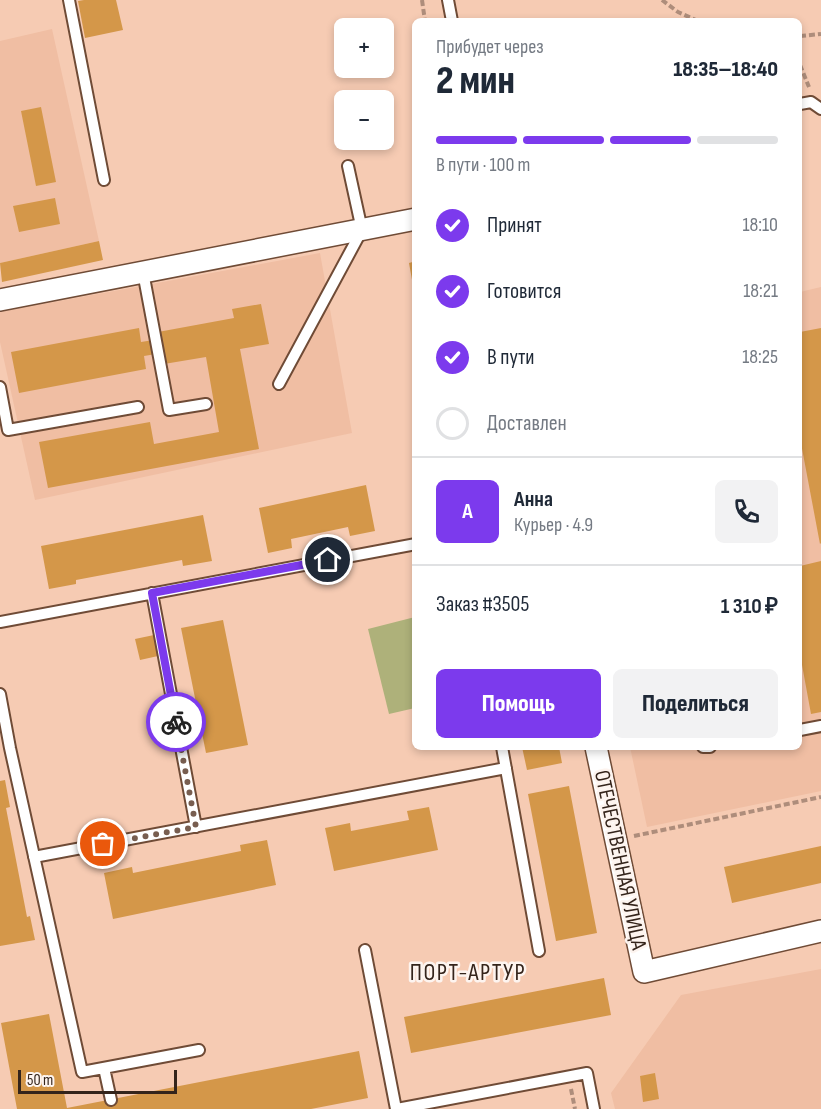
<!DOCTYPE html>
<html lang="ru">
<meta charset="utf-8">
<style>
:root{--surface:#fff;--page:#f2f2f3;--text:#1f2937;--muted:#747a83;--line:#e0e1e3;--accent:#7c3aed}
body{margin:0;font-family:"Sofia Sans Condensed",sans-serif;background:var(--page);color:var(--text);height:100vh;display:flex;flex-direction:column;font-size:22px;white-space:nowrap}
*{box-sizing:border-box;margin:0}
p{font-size:20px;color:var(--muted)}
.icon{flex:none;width:33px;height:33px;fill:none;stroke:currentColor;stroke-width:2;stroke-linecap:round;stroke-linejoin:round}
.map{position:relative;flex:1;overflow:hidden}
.sheet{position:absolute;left:412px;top:18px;width:390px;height:732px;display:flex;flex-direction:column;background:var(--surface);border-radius:9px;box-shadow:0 3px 9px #0003}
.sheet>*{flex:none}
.buttons{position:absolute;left:334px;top:18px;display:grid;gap:12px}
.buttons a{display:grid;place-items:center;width:60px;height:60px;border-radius:9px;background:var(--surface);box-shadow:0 3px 9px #0003;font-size:30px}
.scale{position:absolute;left:18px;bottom:15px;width:159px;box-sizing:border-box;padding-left:6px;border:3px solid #34241b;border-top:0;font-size:16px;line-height:21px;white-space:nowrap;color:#34241b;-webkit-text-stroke:4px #fdf4ef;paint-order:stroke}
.pin{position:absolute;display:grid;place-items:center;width:51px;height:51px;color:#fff;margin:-26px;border:3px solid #fff;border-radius:50%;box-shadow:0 2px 6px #0007}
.courier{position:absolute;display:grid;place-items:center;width:60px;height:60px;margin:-30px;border:4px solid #7c3aed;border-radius:50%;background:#fff;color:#222;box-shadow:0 2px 8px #0007}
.summary em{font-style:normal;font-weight:800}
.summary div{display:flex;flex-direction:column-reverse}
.summary{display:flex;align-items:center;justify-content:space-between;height:102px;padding:0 24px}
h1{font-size:39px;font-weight:800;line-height:45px}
.bar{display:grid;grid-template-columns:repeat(4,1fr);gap:9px 6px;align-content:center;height:72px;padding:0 24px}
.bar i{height:8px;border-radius:4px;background:var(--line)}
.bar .current{background:var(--accent)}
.bar p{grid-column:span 4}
.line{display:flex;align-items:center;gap:15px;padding:0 24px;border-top:2px solid var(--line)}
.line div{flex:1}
.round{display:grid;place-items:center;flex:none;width:63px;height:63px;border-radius:9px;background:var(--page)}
ol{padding:0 24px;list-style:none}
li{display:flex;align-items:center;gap:18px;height:66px}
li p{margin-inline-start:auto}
li .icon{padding:6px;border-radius:50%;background:var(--accent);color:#fff;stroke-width:4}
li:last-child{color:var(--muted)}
li i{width:33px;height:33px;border:3px solid var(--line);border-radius:50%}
.cta{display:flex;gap:12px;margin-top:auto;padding:12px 24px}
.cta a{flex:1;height:69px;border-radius:9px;background:var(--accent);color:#fff;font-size:24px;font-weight:800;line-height:69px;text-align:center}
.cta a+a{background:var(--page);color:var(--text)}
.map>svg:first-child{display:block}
.built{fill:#f0bea3}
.green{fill:#aeb17a}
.building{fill:#d49749}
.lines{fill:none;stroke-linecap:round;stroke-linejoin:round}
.lane-casing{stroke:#6f4b36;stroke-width:14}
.street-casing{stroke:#6f4b36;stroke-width:24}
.path{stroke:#ae8d7b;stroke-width:4;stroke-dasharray:6 3;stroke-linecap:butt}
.lane{stroke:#fff;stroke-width:10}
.street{stroke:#fff;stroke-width:21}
.done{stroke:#785e50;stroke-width:6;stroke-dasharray:0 10.8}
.route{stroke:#7c3aed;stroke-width:8}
.labels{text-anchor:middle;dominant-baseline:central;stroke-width:5;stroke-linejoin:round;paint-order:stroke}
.street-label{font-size:22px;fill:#34241b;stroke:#fdf4ef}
.neighbourhood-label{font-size:24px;letter-spacing:1.5px;fill:#34241b;stroke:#fdf4ef}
</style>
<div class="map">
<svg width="821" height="1109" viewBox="0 0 821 1109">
<rect width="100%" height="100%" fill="#f6cbb3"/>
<!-- built -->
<path class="built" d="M52,29L99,241L0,263V41Z
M320,253L352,433L35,500L0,342V312Z
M821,287V791L647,827L630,747H800V292Z
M821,969V1109H615L611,1093L681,995Z"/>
<!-- green -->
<path class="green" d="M415,617V708L389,714L368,629Z"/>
<!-- building -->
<path class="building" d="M84,0H116L123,30L85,38L78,1Z
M41,107L56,182L36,186L21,111Z
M55,198L60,224L19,232L13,206Z
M99,241L103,260L2,282L0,263Z
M416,261V291H414L409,263Z
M261,304L269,344L240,349L259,449L48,488L39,442L150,422L154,444L219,432L206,357L164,364L162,353L144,356L146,369L19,393L11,352L139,328L141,342L160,339L158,332L234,318L232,309Z
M821,328V543L820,544L800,438V332Z
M366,485L375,531L350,536L348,527L291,539L292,548L268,553L259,508Z
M203,515L212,561L183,566L182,560L76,580V584L49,589L41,546Z
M821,561V712L811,714L800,654V566Z
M223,620L248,745L206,753L181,628Z
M154,635L158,656L140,660L135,639Z
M522,747H559L562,763L527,770Z
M5,780L10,807L6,808L27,917L30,916L35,940L0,946V781Z
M569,786L597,933L556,941L528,794Z
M429,807L438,850L334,871L325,828L350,823L351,831L409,820L407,811Z
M267,840L276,885L113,919L104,873L132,867L133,873L241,851L240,845Z
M821,846V883L732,903L724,867Z
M604,978L611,1015L411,1053L404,1017Z
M49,1014L67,1108L359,1051L368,1098L311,1109H17L1,1023Z
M655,1073L659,1099L643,1102L640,1076Z"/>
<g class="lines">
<!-- lane casing -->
<g class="lane-casing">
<path id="lane" d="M69,0L104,180
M448,0L452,21
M800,104L811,102L821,109
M143,272L169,410L206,404
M279,384L362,230L348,166
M0,387L8,430L138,407
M152,593L196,827
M0,622L416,544
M0,694L10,748L82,1072L199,1050
M800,730L821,726
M502,747L539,951
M703,747H710
M34,857L506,768
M365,950L396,1109
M104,1068L111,1100
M397,1109L587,1073L594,1109"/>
</g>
<!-- street casing -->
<g class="street-casing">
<path id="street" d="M0,300L416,219
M596,747L644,972L821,931"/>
</g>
<!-- path -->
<path class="path" d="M422,0L425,21
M662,0L678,12L698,21
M800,36L821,34
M800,65L809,87
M634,836L821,797
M571,1089L575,1109"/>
<!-- lane -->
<use href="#lane" class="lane"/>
<!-- street -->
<use href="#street" class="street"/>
</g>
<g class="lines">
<!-- done -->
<path class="done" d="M103,844L196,827L176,722"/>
<!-- route -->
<path class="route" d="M176,722L152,593L328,560"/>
</g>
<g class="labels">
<!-- street labels -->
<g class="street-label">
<text transform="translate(620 860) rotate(78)">ОТЕЧЕСТВЕННАЯ УЛИЦА</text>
</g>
<!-- neighbourhood labels -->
<g class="neighbourhood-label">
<text x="468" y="972">ПОРТ-АРТУР</text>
</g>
</g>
</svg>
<div class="buttons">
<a>+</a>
<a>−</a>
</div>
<div class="scale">50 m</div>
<div class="pin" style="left:103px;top:844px;background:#ea580c"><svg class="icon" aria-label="bag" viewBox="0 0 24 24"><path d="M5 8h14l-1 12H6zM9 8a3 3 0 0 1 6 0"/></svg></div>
<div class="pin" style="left:328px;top:560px;background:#1f2937"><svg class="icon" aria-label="home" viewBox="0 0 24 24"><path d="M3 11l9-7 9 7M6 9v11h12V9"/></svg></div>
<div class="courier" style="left:176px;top:722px"><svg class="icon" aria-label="bike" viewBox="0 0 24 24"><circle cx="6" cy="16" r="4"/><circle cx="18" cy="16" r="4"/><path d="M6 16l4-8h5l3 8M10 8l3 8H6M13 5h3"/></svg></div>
<section class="sheet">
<div class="summary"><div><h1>2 мин</h1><p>Прибудет через</p></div><em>18:35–18:40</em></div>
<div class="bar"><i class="current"></i><i class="current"></i><i class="current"></i><i></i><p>В пути · 100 m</p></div>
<ol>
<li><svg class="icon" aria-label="check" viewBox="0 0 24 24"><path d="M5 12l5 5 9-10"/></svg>Принят<p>18:10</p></li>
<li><svg class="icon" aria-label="check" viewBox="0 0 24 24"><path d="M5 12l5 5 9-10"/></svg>Готовится<p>18:21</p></li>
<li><svg class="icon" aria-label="check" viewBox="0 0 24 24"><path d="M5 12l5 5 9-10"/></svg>В пути<p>18:25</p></li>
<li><i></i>Доставлен</li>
</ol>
<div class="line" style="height:108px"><b class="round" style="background:var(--accent);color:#fff">А</b><div><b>Анна</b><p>Курьер · 4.9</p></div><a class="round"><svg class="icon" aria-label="phone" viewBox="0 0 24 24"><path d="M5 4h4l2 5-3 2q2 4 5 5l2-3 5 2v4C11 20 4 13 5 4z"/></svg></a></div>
<div class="line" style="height:78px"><div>Заказ #3505</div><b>1 310 ₽</b></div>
<div class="cta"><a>Помощь</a><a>Поделиться</a></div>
</section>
</div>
